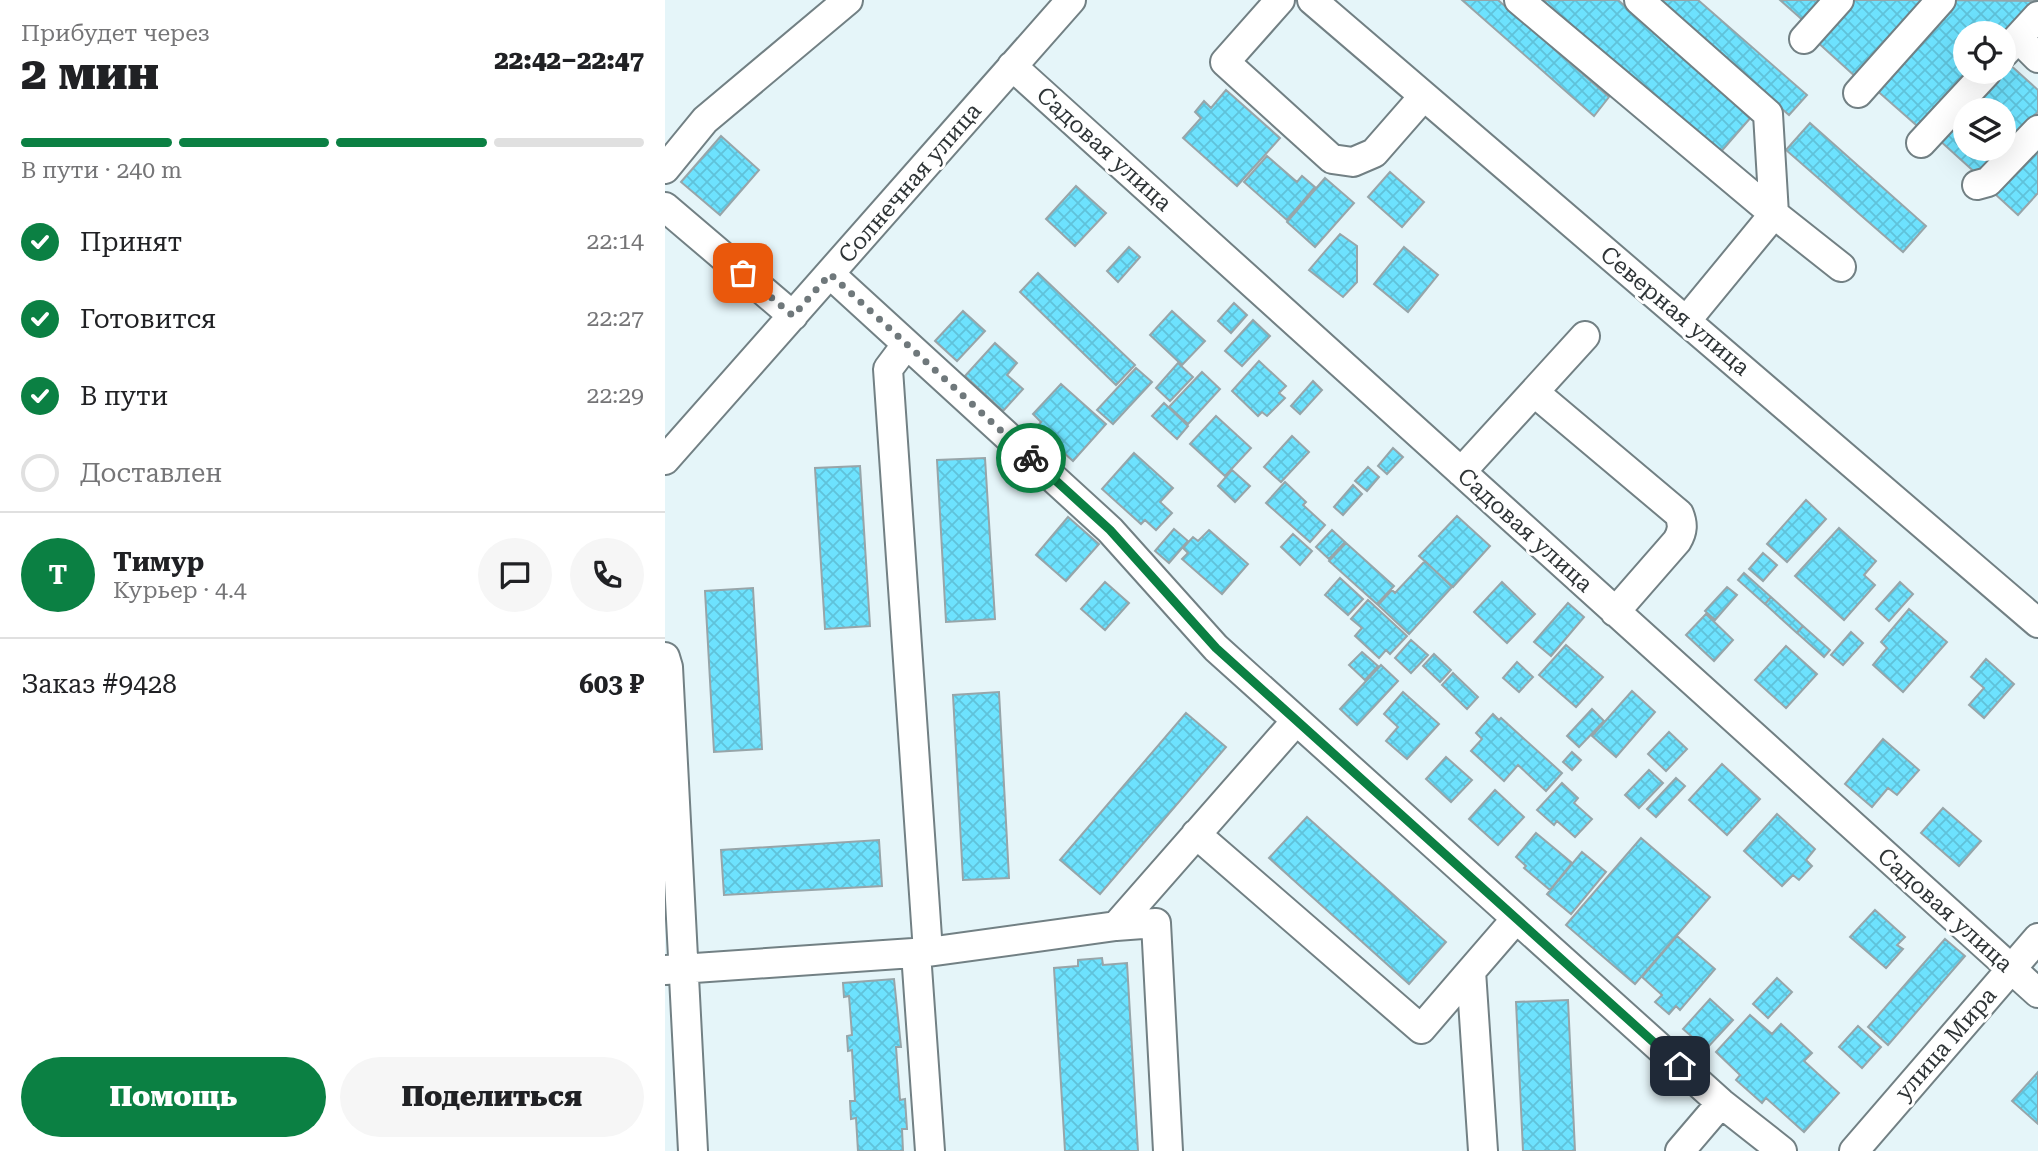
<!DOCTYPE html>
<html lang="ru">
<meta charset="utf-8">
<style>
:root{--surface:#fff;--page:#f6f6f6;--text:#202124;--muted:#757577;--line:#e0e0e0;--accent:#0b8043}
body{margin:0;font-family:"Roboto Serif",serif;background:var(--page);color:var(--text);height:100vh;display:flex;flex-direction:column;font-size:26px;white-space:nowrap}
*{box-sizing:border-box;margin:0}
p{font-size:23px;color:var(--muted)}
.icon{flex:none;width:38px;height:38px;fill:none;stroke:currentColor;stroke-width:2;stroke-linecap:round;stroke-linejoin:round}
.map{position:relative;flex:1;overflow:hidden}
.sheet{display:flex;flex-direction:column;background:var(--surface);width:665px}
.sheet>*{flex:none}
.controls{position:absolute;left:1288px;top:21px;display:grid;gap:14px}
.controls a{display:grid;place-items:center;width:63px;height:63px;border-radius:50%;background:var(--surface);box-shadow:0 7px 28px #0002;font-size:35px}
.pin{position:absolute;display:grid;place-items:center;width:60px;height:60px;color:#fff;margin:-30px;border-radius:14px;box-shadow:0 4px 10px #0006}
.courier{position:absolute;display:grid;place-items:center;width:70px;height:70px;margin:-35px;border:5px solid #0b8043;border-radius:50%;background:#fff;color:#222;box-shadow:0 2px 9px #0007}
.overview em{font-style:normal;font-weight:800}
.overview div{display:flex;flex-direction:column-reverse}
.overview{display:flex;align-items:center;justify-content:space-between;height:119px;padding:0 21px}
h1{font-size:46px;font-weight:800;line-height:52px}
.bar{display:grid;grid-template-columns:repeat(4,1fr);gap:10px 7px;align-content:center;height:84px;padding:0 21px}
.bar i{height:9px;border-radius:5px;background:var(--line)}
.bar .on{background:var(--accent)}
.bar p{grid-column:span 4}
.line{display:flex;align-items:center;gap:18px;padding:0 21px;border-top:2px solid var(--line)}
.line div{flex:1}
.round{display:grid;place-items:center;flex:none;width:74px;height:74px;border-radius:37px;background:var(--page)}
ol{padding:0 21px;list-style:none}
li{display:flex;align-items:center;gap:21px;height:77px}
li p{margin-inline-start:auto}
li .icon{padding:7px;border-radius:50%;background:var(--accent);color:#fff;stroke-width:4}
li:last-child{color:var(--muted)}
li i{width:38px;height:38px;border:4px solid var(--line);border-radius:50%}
.button{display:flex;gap:14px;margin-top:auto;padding:14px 21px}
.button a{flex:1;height:80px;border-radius:42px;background:var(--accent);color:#fff;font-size:28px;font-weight:800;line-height:80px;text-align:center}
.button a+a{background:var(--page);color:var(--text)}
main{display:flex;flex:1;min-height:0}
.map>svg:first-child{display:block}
.building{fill:url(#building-cross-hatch);stroke:#97a5a9;stroke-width:2;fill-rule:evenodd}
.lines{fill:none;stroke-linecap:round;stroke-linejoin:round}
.minor-casing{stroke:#728084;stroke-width:32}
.minor{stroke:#fff;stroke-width:28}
.done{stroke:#6f787b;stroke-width:7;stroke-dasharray:0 12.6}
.route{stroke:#0b8043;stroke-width:9}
.labels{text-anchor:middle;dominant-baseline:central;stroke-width:6;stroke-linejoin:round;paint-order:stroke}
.street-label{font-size:23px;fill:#2f3537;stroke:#fff}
</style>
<main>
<section class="sheet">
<div class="overview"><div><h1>2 мин</h1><p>Прибудет через</p></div><em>22:42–22:47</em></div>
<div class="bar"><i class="on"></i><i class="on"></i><i class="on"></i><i></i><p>В пути · 240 m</p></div>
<ol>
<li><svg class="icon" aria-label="check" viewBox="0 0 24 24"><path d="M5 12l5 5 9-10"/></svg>Принят<p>22:14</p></li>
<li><svg class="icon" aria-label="check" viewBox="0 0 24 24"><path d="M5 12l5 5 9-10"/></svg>Готовится<p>22:27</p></li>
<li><svg class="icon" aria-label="check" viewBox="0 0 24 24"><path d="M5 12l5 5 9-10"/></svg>В пути<p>22:29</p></li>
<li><i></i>Доставлен</li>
</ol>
<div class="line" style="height:126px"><b class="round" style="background:var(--accent);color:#fff">Т</b><div><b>Тимур</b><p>Курьер · 4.4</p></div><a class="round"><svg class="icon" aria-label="chat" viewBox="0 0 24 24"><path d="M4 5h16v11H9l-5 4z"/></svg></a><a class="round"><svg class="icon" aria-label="phone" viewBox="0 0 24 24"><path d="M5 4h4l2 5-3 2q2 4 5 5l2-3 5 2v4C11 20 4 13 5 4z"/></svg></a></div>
<div class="line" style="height:91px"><div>Заказ #9428</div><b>603 ₽</b></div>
<div class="button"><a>Помощь</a><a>Поделиться</a></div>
</section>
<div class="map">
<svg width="1373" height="1151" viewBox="0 0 1373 1151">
<defs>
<pattern id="building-cross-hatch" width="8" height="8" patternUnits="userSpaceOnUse" patternTransform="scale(1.75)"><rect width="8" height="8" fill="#6de2fe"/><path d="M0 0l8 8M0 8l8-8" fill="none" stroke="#5fc2da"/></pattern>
</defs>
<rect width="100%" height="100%" fill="#e5f5f9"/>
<!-- building -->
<path class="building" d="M797,0H833L944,97L929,116Z
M877,0H953L1087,116L1054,154Z
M992,0H1033L1142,95L1124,115Z
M1115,0H1161L1141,23Z
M1187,0H1263L1192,78L1150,40Z
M1287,0L1373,1L1339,40V33H1300V72H1311L1258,131L1209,88Z
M1343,63L1373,90V112L1314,176L1273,139L1336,72H1339ZM1300,110H1339V149H1300Z
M561,90L615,138L572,186L518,138L536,118L530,112L539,101L546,108Z
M1145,123L1261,226L1238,252L1121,150Z
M56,136L94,170L55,215L16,182Z
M1373,149V193L1353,215L1330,194Z
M602,156L632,182L637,176L650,187L622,220L579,182Z
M725,172L759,202L737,227L703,197Z
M660,178L689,203L650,247L622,222Z
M411,186L441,213L410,246L381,219Z
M675,234L692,246V282L678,297L644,270Z
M464,247L475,257L453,282L442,271Z
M739,247L773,275L743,312L709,284Z
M373,273L470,365L451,385L355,292Z
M569,303L582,315L566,333L553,321Z
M298,311L320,331L292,361L270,341Z
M507,311L540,341L517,365L485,335Z
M588,320L605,336L577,366L560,351Z
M330,343L352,363L342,375L358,389L338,411L300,376Z
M594,361L621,386L614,393L620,398L602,416L597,412L593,416L567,391Z
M513,363L528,377L505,401L491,388Z
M471,368L487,382L448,424L432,410Z
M537,372L555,389L523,424L504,407Z
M648,381L657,390L635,414L626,406Z
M396,384L441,424L408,461L371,428L376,422L368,414Z
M499,403L523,426L512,439L487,416Z
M551,416L586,448L560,476L525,444Z
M627,436L644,452L616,482L599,467Z
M728,448L738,457L722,474L713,466Z
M469,453L508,488L495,502L507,513L491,530L480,520L476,524L437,489Z
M320,458L330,619L281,622L272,460Z
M195,466L205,626L160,629L150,468Z
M703,467L714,477L702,491L690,481Z
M567,470L585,486L570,502L553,486Z
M620,482L641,502L638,505L660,525L645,542L601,503Z
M688,485L697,494L678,515L669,507Z
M1141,500L1161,519L1122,562L1102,544Z
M792,516L825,546L788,587L754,556Z
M403,517L434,544L401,581L371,555Z
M1174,528L1211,561L1199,575L1210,585L1179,620L1130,576Z
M509,529L523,541L504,563L490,551Z
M544,530L583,564L557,594L517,559L523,553L518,548L528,537L533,541Z
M667,530L680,542L664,559L651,547Z
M628,534L647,551L635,565L616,547Z
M681,543L729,586L712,604L664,561Z
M1098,553L1112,565L1098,581L1084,569Z
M760,561L787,587L744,634L713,605L727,590L730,593Z
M1079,573L1106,597L1100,604L1073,580Z
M675,578L698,599L683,615L660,595Z
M440,582L464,603L440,630L416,609Z
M837,582L870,614L842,643L809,612Z
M1235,582L1248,594L1224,621L1211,609Z
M1062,587L1072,595L1050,620L1040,611Z
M88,588L97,749L49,752L40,591Z
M1106,597L1138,626L1132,633L1100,604Z
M703,600L742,636L725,654L721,650L714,658L690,636L697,628L686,619Z
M903,603L919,617L886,656L869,642Z
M1244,609L1282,642L1238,692L1208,665L1222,648L1216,642Z
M1041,614L1068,640L1049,661L1021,635Z
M1138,626L1165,650L1159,657L1132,633Z
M1186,632L1198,643L1178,665L1166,655Z
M746,640L763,655L746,673L730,658Z
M901,645L938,677L911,707L874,675Z
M1121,646L1152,674L1121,708L1090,680Z
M697,652L713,666L700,680L684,665Z
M769,654L786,670L775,682L758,666Z
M1321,659L1349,684L1319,718L1304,705L1319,688L1306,677Z
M852,662L868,677L854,692L838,678Z
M716,665L733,681L692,725L675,709Z
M788,673L813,697L802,709L777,685Z
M967,691L990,712L951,757L927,736Z
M334,692L344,878L298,880L288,695Z
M738,692L774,724L742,759L721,741L733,727L719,714Z
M927,709L939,721L914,747L902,736Z
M521,713L561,747L435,894L395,860Z
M828,714L834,720L836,718L897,773L881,791L853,765L839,781L806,751L817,739L811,733Z
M1004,732L1022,749L1001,771L983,754Z
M1218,739L1254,770L1232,795L1223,788L1207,807L1180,784Z
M907,752L916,760L907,770L898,762Z
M781,757L807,780L786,802L761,779Z
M1057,764L1095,799L1062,835L1024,800Z
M984,770L998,783L974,808L960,795Z
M1011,778L1020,786L991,817L982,809Z
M897,783L913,798L909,803L927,819L910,837L892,821L889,825L872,810Z
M830,790L859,817L833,845L804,819Z
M1278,808L1316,841L1294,866L1256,833Z
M1112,814L1150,849L1141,860L1147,866L1134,880L1128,875L1117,886L1079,851Z
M642,817L781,942L744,984L604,858Z
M871,833L907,863L885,890L859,868L861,866L851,857Z
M976,838L1045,897L970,984L901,925Z
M214,840L217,886L59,895L56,850Z
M917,852L941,872L906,914L882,894Z
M1210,910L1240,937L1232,945L1238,949L1221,968L1185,937Z
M1012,936L1050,969L1015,1010L1011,1006L1004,1014L990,1002L997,995L977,977Z
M1280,939L1300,956L1223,1045L1203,1027Z
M437,958L438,965L462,963L473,1151H400L389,968L413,966V960Z
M1112,978L1127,992L1103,1018L1088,1004Z
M229,979L236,1047H231L235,1100L240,1099L242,1129H237L238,1151H193L191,1118L186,1119L185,1101H190L187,1050L183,1051L182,1036L187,1035L184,996L179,997L178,983Z
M1045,999L1068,1020L1041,1049L1018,1029Z
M903,1000L910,1151H858L851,1002Z
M1085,1015L1107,1034L1116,1024L1147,1053L1139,1061L1174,1093L1139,1132L1101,1098L1097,1103L1071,1080L1075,1075L1051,1052Z
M1193,1026L1216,1047L1197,1068L1174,1047Z
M1373,1072V1124L1347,1101Z"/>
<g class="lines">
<!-- minor casing -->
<g class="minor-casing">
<path id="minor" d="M615,0L560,62L667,159L688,162L709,153L758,97
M647,0L1373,623
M854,0L1109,214L1176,267
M974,0L1103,114L1109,214L1021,321
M1353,38L1373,58
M1139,39L1174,0
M1339,53L1373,16
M347,66L1373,993
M1193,93L1276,0
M1256,143L1322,72
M0,169L40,120L183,0
M1312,185L1323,182L1373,130
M0,207L128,316
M165,274L445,530L551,648L1056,1103L1117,1151
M241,345L223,369L263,952
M869,392L1014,514C1018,524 1018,531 1012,541L950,612
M0,460L406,0
M796,472L920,336
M0,657L3,667L28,1151
M531,834L756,1029L806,971
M451,926L491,923L503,1151
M251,953L265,1151
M0,970L263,952L451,926L631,721
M818,1151L806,971L851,919
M1015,1151L1056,1103
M1189,1151L1373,938"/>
</g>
<!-- minor -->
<use href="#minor" class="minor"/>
</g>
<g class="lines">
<!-- done -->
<path class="done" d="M78,273L128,316L165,274L366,458"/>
<!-- route -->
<path class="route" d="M366,458L445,530L551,648L1015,1066"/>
</g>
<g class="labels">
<!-- street labels -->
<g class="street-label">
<text transform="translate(439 149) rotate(42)">Садовая улица</text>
<text transform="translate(245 183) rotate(-49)">Солнечная улица</text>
<text transform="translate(1010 311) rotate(40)">Северная улица</text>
<text transform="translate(860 530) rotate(42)">Садовая улица</text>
<text transform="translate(1280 910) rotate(42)">Садовая улица</text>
<text transform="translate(1281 1044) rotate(-49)">улица Мира</text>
</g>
</g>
</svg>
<div class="controls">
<a><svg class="icon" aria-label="locate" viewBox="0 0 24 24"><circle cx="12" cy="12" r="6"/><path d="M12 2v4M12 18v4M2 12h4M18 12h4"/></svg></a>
<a><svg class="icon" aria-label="layers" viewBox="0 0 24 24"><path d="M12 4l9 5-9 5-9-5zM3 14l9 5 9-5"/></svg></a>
</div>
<div class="pin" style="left:78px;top:273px;background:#ea580c"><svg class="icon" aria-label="bag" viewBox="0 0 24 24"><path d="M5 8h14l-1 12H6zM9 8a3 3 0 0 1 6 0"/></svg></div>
<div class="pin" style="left:1015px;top:1066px;background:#1f2937"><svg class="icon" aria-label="home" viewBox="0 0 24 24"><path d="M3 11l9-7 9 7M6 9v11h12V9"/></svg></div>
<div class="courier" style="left:366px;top:458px"><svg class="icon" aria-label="bike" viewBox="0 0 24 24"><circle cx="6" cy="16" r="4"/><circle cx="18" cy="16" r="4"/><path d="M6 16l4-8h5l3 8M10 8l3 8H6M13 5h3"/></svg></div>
</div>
</main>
